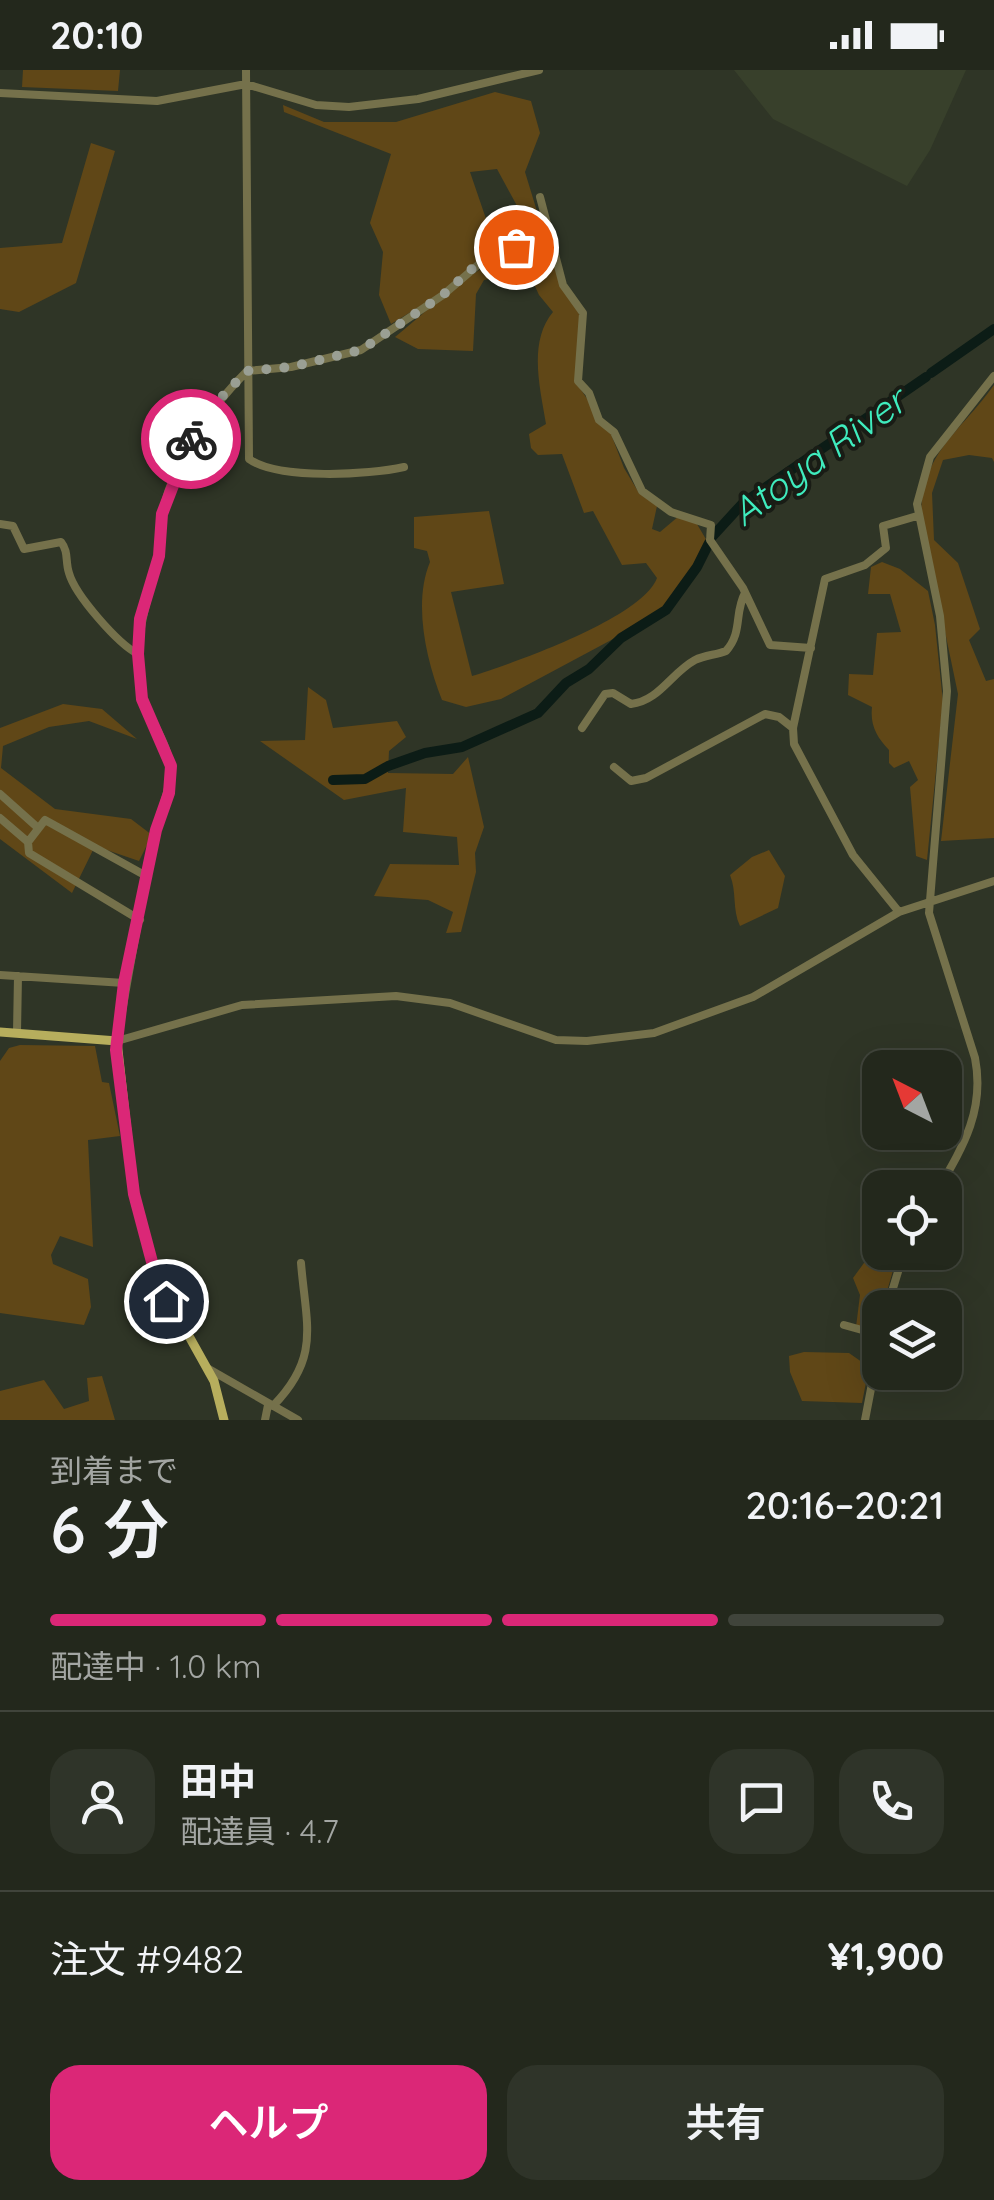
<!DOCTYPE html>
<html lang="ja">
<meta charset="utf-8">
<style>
:root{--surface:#23281c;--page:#2f3429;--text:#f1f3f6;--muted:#a3a6a3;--line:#40443b;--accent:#db2777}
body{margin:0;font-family:Quicksand,"Noto Sans JP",sans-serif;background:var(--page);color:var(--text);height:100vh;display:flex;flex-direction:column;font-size:38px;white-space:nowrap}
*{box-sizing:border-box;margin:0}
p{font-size:32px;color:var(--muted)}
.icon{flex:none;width:55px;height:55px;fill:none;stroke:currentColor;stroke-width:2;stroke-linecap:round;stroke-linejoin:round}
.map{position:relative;height:1350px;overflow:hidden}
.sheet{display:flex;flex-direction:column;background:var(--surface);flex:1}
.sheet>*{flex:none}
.needle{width:65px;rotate:318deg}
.fabs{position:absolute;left:862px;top:980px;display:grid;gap:20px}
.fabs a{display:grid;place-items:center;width:100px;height:100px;border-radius:20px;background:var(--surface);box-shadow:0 10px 40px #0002,0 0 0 2px var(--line);font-size:50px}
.pin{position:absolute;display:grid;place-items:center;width:85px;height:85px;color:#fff;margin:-42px;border:5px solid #fff;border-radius:50%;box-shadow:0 2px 10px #0007}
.courier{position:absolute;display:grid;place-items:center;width:100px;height:100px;margin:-50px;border:8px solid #db2777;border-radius:50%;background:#fff;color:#222;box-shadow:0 2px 12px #0007}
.head em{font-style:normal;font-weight:600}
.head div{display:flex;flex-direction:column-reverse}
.head{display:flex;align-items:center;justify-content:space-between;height:170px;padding:0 50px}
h1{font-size:65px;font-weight:600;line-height:75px}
.bar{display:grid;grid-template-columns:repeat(4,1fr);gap:15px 10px;align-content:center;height:120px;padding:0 50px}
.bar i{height:12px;border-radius:8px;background:var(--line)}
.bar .active{background:var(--accent)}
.bar p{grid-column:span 4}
.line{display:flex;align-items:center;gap:25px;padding:0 50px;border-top:2px solid var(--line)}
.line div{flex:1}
.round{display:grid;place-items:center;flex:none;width:105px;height:105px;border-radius:30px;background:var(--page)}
.primary-button{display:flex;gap:20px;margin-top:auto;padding:20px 50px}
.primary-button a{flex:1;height:115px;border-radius:30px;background:var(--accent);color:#fff;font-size:40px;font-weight:600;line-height:115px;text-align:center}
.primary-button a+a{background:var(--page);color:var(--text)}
.status{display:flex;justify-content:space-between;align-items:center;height:70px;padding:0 50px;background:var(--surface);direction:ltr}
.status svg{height:28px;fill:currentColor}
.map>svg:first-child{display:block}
.built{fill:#38402b}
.green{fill:#604717}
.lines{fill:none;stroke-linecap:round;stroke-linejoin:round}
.river{stroke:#0c1c16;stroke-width:10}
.minor{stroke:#75714b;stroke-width:8}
.major{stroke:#b7ae5d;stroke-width:9}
.done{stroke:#9a9f94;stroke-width:10;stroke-dasharray:0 18}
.route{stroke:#db2777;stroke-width:12}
.labels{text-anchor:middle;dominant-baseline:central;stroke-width:8;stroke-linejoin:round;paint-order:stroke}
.water-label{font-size:38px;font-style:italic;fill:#3fecbe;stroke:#191c15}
</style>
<div class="status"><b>20:10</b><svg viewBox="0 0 49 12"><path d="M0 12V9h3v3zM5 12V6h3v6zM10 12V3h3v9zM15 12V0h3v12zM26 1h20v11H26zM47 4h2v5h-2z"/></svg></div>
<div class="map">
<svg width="994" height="1350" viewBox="0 0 994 1350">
<rect width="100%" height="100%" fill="#2f3526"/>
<!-- built -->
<path class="built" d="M734,0H966L930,80L907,116L773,49Z"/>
<!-- green -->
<path class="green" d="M23,0H120L118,21L22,17Z
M495,22L531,31L540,63L525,102L543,161L534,167L497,99L470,102L496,178L440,224L391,254L379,225L383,182L370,153L391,84L284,42L283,35L324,52H396Z
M91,73L115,81L76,213L19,242L0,239V178L62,173Z
M547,177L580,246L575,311L611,364L624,398L639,423L657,436L652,459L660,462L679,446L694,449L707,471C697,498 678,527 656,546L501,629L466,637L442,630C426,589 413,533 430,492L427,481L414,478V447L489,441L504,514L451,522L472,606C514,593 642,548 657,508L646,493L622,495L593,441L584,443L562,384L538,385L531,378L529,364L546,354C540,317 528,272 553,242L539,225L528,201L484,210L476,224L473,281L418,279L395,267C441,230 485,181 547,177Z
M994,315V392L992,388L969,385L943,390L932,423L934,470L958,493L980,559L969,570L986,611L994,609V768L941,771L958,624L921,447C922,381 959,364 994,315Z
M882,492L900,499L928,521L935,555L943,632L927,790L916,786L910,717L918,710L909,691L894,698L889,693V680C877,667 870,656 872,637L848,625L849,604L873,605L877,563L901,562L890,524H868L871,497Z
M308,617L326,630L333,658L397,651L406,667L389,681L388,703L453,704L468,687L484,757L475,783L476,802L461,862L446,863L453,842L428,830L374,826L390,794L459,795L457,767L403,762L406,718L344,730L260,671L305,670Z
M63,634L102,639L137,669L89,651L49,657L3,676L1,698L55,739L131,749L152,765L139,791L95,776L72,823L0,769V658Z
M769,780L785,806L778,838L740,856C732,839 737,822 730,805L752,787Z
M20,975L95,976L102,1012L109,1013L120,1066L88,1070L93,1177L60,1166L51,1185L53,1194L88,1209L91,1237L84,1255L0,1243V991L9,978Z
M880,1171V1182L898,1183L877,1256L868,1261L856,1257L860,1225L853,1208Z
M804,1282L849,1283L869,1297L862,1333L802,1331L790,1302L789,1286Z
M102,1306L115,1350H0V1321L44,1310L64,1339L89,1331L87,1308Z"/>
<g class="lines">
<!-- river -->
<path class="river" d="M931,303L994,259
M711,468L743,433L926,307
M333,710L365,709L388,696L425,683L462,677L538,643L566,613L589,599L621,568L666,540L697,497L709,473"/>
<!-- minor -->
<path class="minor" d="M246,0L249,389C278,410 369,405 404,397
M0,23L157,31L246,14L316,35L349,37L418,29L539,0
M540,127L563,215L583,243L578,311L589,323L599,350L614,362L642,421L671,442L711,455L710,470L743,518L770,575L811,578
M549,169L492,183L443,225L361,280L291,297L247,301C206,343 176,385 162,443C159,458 162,474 158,489C146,537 134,564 140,616C144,646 171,672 170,702C170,723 160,740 156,761C141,831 129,901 117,971L242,935L396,926L450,933L556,970L587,971L654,963L753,927L899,842L994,811
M0,454L13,456L24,479L61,472C69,482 65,491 69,503C75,525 118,574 138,584
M582,658L605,624L613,623L631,634C659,631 671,603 695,590C705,585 716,585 726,581C743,562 734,543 745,523
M614,697L631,711L646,708L765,644L779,647L793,658
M0,724L37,757
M0,748L28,772L29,783L140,850
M28,772L45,750L148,807
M899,842L853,785L794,674L793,658L825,509L865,495L886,478L883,456L917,446
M0,905L124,913
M17,962L18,906
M939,1118C964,1075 985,1039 975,988L929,843L947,621L940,546L917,434L930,387L994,306
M887,1238L904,1182
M844,1255L880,1265
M207,1298L298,1350
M273,1336C321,1287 306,1255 301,1193
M265,1350L268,1335
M865,1350L880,1272"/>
<!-- major -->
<path class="major" d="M0,962L117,971L134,1124L156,1207L214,1311L224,1350"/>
</g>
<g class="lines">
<!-- done -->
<path class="done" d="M191,369L210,339L247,301L291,297L361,280L443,225L485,187L516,177"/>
<!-- route -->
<path class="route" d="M166,1231L156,1207L134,1124L116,980L124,913L156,760L169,723L171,696L142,629L138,584L140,549L159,486L162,444L191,369"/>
</g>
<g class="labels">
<!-- water labels -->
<g class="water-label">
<text transform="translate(818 386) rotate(-36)">Atoya River</text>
</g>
</g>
</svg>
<div class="fabs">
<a><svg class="needle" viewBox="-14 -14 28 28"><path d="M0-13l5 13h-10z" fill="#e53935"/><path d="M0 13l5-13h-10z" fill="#a3a6a3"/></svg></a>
<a><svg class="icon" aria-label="locate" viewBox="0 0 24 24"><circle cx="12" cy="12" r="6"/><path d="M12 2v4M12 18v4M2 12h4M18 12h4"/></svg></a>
<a><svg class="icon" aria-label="layers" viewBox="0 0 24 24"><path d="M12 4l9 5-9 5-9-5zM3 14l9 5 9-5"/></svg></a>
</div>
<div class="pin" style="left:516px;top:177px;background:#ea580c"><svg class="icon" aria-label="bag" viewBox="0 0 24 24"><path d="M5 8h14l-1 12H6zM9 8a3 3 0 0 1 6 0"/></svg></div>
<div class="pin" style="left:166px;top:1231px;background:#1f2937"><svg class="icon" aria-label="home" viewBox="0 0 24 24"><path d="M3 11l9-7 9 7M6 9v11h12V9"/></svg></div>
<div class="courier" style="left:191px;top:369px"><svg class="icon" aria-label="bike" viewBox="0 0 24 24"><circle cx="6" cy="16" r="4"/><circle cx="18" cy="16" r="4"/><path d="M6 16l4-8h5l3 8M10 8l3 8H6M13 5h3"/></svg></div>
</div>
<section class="sheet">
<div class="head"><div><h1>6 分</h1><p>到着まで</p></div><em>20:16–20:21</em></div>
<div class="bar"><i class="active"></i><i class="active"></i><i class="active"></i><i></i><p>配達中 · 1.0 km</p></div>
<div class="line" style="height:180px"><a class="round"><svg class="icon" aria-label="person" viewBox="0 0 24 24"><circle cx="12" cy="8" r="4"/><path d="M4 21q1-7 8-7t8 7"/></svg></a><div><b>田中</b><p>配達員 · 4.7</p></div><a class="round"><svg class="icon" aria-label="chat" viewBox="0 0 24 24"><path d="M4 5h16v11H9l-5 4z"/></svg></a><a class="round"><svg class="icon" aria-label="phone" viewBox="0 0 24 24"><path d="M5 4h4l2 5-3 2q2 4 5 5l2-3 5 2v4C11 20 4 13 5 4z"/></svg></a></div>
<div class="line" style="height:130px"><div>注文 #9482</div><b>¥1,900</b></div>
<div class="primary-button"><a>ヘルプ</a><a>共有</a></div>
</section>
